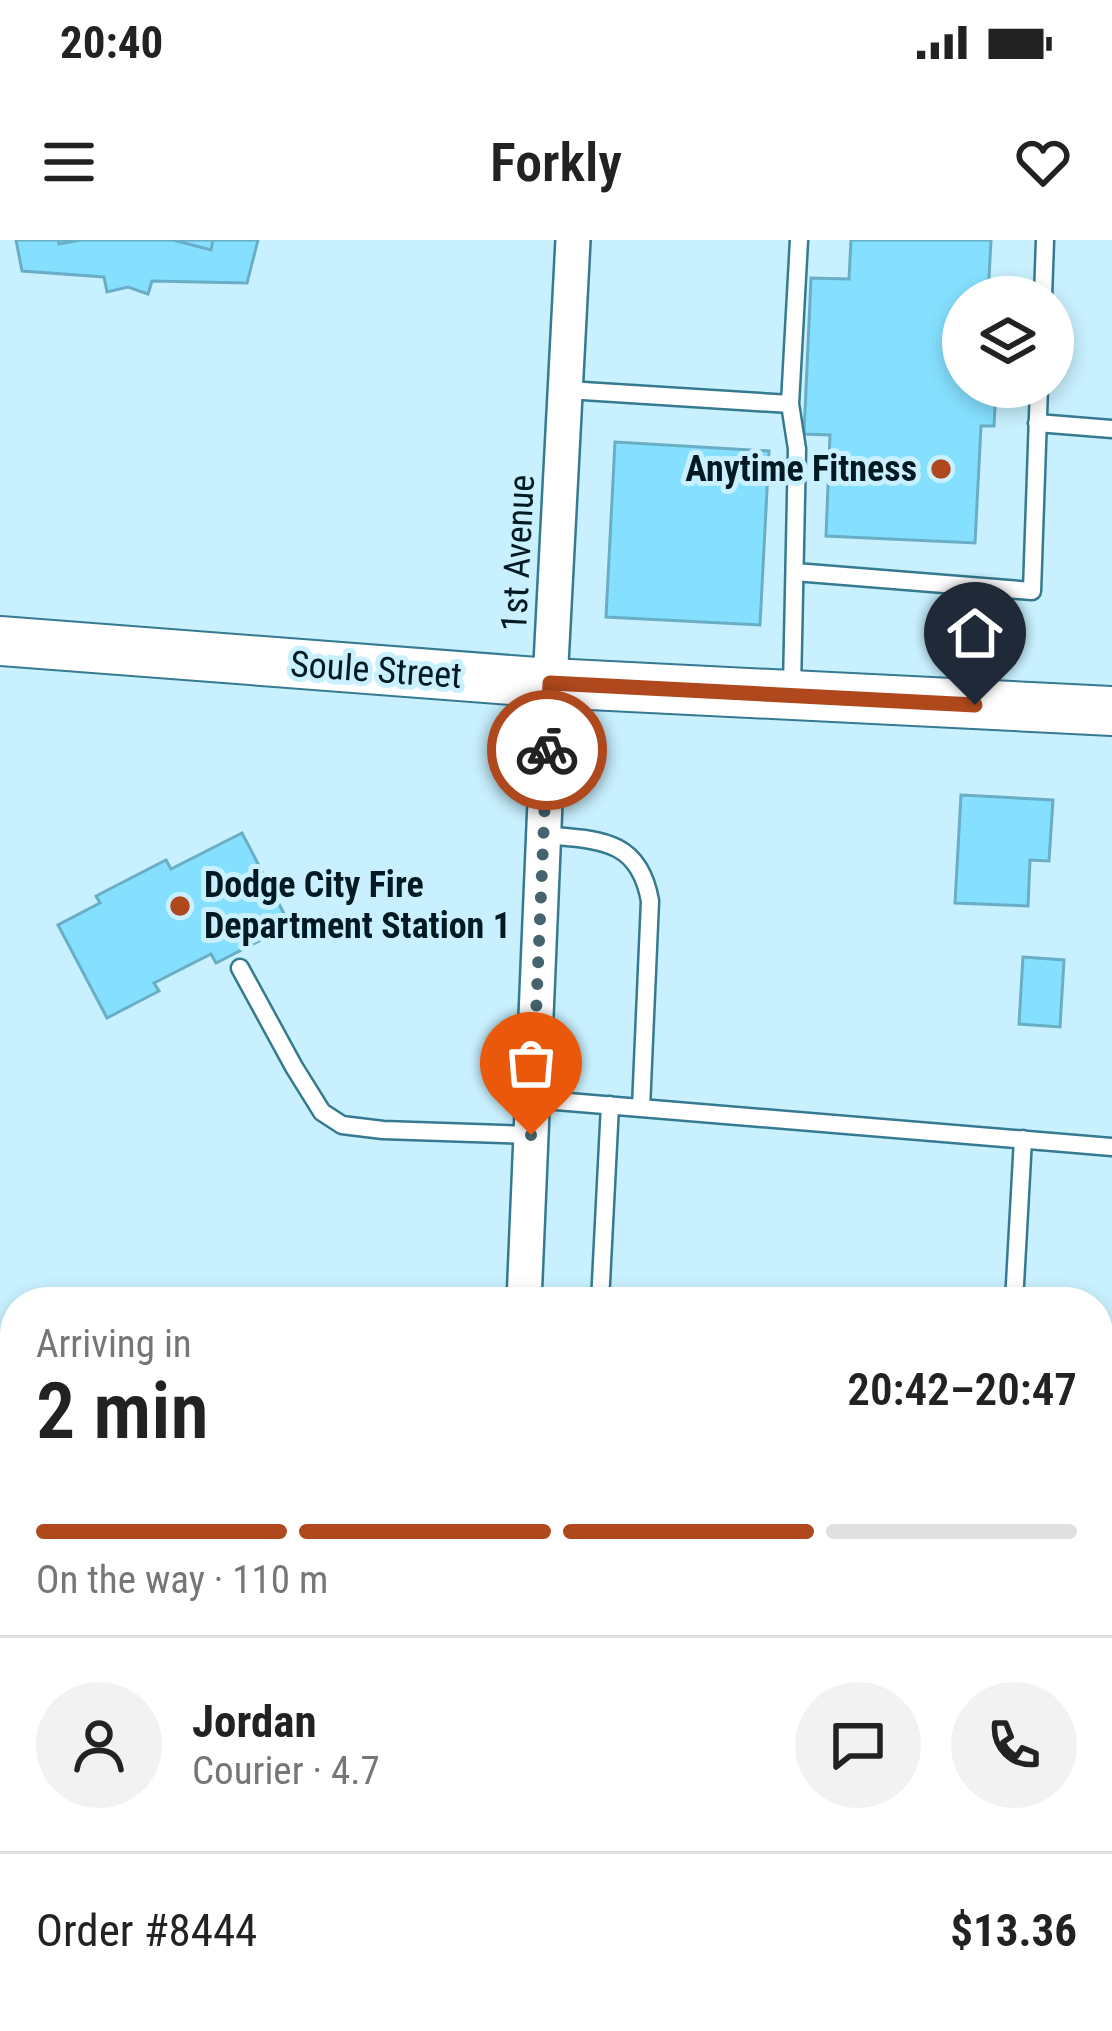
<!DOCTYPE html>
<meta charset="utf-8">
<style>
:root{--surface:#fff;--page:#f2f2f2;--text:#222;--muted:#767676;--line:#e0e0e0;--accent:#af491d}
body{margin:0;font-family:"Roboto Condensed",sans-serif;background:var(--page);color:var(--text);height:100vh;display:flex;flex-direction:column;font-size:45px;white-space:nowrap}
*{box-sizing:border-box;margin:0}
p{font-size:39px;color:var(--muted)}
.icon{flex:none;width:66px;height:66px;fill:none;stroke:currentColor;stroke-width:2;stroke-linecap:round;stroke-linejoin:round}
.map{position:relative;flex:1;overflow:hidden}
.sheet{position:absolute;left:0px;top:1047px;width:1113px;height:744px;display:flex;flex-direction:column;background:var(--surface);border-radius:48px 48px 0 0;box-shadow:0 6px 18px #0003}
.sheet>*{flex:none}
.controls{position:absolute;left:942px;top:36px;display:grid;gap:24px}
.controls a{display:grid;place-items:center;width:132px;height:132px;border-radius:50%;background:var(--surface);box-shadow:0 6px 18px #0003;font-size:60px}
.pin{position:absolute;display:grid;place-items:center;width:102px;height:102px;color:#fff;margin:-123px -51px;border-radius:50% 50% 50% 0;rotate:-45deg;box-shadow:0 0 12px #0007}
.pin .icon{rotate:45deg}
.courier{position:absolute;display:grid;place-items:center;width:120px;height:120px;margin:-60px;border:9px solid #af491d;border-radius:50%;background:#fff;color:#222;box-shadow:0 3px 15px #0007}
.headline em{font-style:normal;font-weight:600}
.headline div{display:flex;flex-direction:column-reverse}
.headline{display:flex;align-items:center;justify-content:space-between;height:204px;padding:0 36px}
h1{font-size:78px;font-weight:600;line-height:90px}
.bar{display:grid;grid-template-columns:repeat(4,1fr);gap:18px 12px;align-content:center;height:144px;padding:0 36px}
.bar i{height:15px;border-radius:9px;background:var(--line)}
.bar .current{background:var(--accent)}
.bar p{grid-column:span 4}
.line{display:flex;align-items:center;gap:30px;padding:0 36px;border-top:3px solid var(--line)}
.line div{flex:1}
.round{display:grid;place-items:center;flex:none;width:126px;height:126px;border-radius:63px;background:var(--page)}
.status{display:flex;justify-content:space-between;align-items:center;height:84px;padding:0 60px;background:var(--surface);direction:ltr}
.status svg{height:33px;fill:currentColor}
header{display:flex;justify-content:space-between;align-items:center;height:156px;padding:0 36px;background:var(--surface);font-size:54px;font-weight:600}
.map>svg:first-child{display:block}
.building{fill:#85e0ff;stroke:#6aaec5;stroke-width:3}
.lines{fill:none;stroke-linecap:round;stroke-linejoin:round}
.lane-casing{stroke:#357a90;stroke-width:21}
.street-casing{stroke:#357a90;stroke-width:38}
.secondary-casing{stroke:#357a90;stroke-width:52}
.lane{stroke:#fff;stroke-width:16}
.street{stroke:#fff;stroke-width:33}
.secondary{stroke:#fff;stroke-width:48}
.done{stroke:#46646f;stroke-width:12;stroke-dasharray:0 21.6}
.route{stroke:#af491d;stroke-width:15}
.poi-dot{fill:#af491d;stroke:#c8f0fe;stroke-width:4.5}
.labels{text-anchor:middle;dominant-baseline:central;stroke-width:10;stroke-linejoin:round;paint-order:stroke}
.poi-label{font-size:36px;font-weight:bold;fill:#001922;stroke:#c8f0fe;text-anchor:end}
.street-label{font-size:36px;fill:#001922;stroke:#c8f0fe}
</style>
<div class="status"><b>20:40</b><svg viewBox="0 0 49 12"><path d="M0 12V9h3v3zM5 12V6h3v6zM10 12V3h3v9zM15 12V0h3v12zM26 1h20v11H26zM47 4h2v5h-2z"/></svg></div>
<header><svg class="icon" aria-label="menu" viewBox="0 0 24 24"><path d="M4 6h16M4 12h16M4 18h16"/></svg>Forkly<svg class="icon" aria-label="heart" viewBox="0 0 24 24"><path d="M12 20l-8-8c-3-5 5-10 8-4 3-6 11-1 8 4z"/></svg></header>
<div class="map">
<svg width="1112" height="1791" viewBox="0 0 1112 1791">
<rect width="100%" height="100%" fill="#c8f0fe"/>
<!-- building -->
<path class="building" d="M16,0H58L59,4L80,0H173L211,10L213,0H258L247,43L152,41L148,54L128,47L107,52L104,37L22,31Z
M16,0H258L247,43L152,41L148,54L128,47L107,52L104,37L22,31Z
M851,0H991L988,57H963V147H996L994,186H981L975,303L826,296L830,195L804,194L811,38L849,39Z
M615,202L769,211L760,385L606,377Z
M961,555L1053,560L1049,621L1030,620L1028,666L955,663Z
M242,593L290,685L216,723L211,714L154,743L159,751L107,778L58,685L100,663L96,656L166,620L171,629Z
M1023,717L1064,720L1060,787L1019,784Z
M616,1776H794L748,1791H622Z"/>
<g class="lines">
<!-- lane casing -->
<g class="lane-casing">
<path id="lane" d="M1043,57L1045,0
M567,150L790,164
M1037,183L1112,189
M795,332L1032,351L1039,147
M792,448L797,209L790,164L799,0
M544,595C598,600 639,598 650,661L641,868
M240,728L294,827L322,872L342,885L383,890L531,895
M532,859L1112,907
M600,1062L610,865
M1014,1062L1023,899
M577,1776L579,1791
M978,1791L979,1776"/>
</g>
<!-- street casing -->
<g class="street-casing">
<path id="street" d="M524,1062L550,443L573,0
M1098,1704H1112
M510,1776L511,1791"/>
</g>
<!-- secondary casing -->
<g class="secondary-casing">
<path id="secondary" d="M0,401L550,443L1112,471
M1098,1561L1112,1319
M1087,1791L1088,1776"/>
</g>
<!-- lane -->
<use href="#lane" class="lane"/>
<!-- street -->
<use href="#street" class="street"/>
<!-- secondary -->
<use href="#secondary" class="secondary"/>
</g>
<g class="lines">
<!-- done -->
<path class="done" d="M531,895L547,510"/>
<!-- route -->
<path class="route" d="M547,510L550,443L975,465"/>
</g>
<!-- markers -->
<g class="poi-dot">
<circle cx="941" cy="229" r="12"/>
<circle cx="180" cy="666" r="12"/>
</g>
<g class="labels">
<!-- poi labels -->
<g class="poi-label">
<text x="917" y="229">Anytime Fitness</text>
<text x="204" y="645" text-anchor="start">Dodge City Fire<tspan x="204" dy="41">Department Station 1</tspan></text>
</g>
<!-- street labels -->
<g class="street-label">
<text transform="translate(518 313) rotate(-87)">1st Avenue</text>
<text transform="translate(376 430) rotate(4)">Soule Street</text>
</g>
</g>
</svg>
<div class="controls">
<a><svg class="icon" aria-label="layers" viewBox="0 0 24 24"><path d="M12 4l9 5-9 5-9-5zM3 14l9 5 9-5"/></svg></a>
</div>
<div class="pin" style="left:531px;top:895px;background:#ea580c"><svg class="icon" aria-label="bag" viewBox="0 0 24 24"><path d="M5 8h14l-1 12H6zM9 8a3 3 0 0 1 6 0"/></svg></div>
<div class="pin" style="left:975px;top:465px;background:#1f2937"><svg class="icon" aria-label="home" viewBox="0 0 24 24"><path d="M3 11l9-7 9 7M6 9v11h12V9"/></svg></div>
<div class="courier" style="left:547px;top:510px"><svg class="icon" aria-label="bike" viewBox="0 0 24 24"><circle cx="6" cy="16" r="4"/><circle cx="18" cy="16" r="4"/><path d="M6 16l4-8h5l3 8M10 8l3 8H6M13 5h3"/></svg></div>
<section class="sheet">
<div class="headline"><div><h1>2 min</h1><p>Arriving in</p></div><em>20:42–20:47</em></div>
<div class="bar"><i class="current"></i><i class="current"></i><i class="current"></i><i></i><p>On the way · 110 m</p></div>
<div class="line" style="height:216px"><a class="round"><svg class="icon" aria-label="person" viewBox="0 0 24 24"><circle cx="12" cy="8" r="4"/><path d="M4 21q1-7 8-7t8 7"/></svg></a><div><b>Jordan</b><p>Courier · 4.7</p></div><a class="round"><svg class="icon" aria-label="chat" viewBox="0 0 24 24"><path d="M4 5h16v11H9l-5 4z"/></svg></a><a class="round"><svg class="icon" aria-label="phone" viewBox="0 0 24 24"><path d="M5 4h4l2 5-3 2q2 4 5 5l2-3 5 2v4C11 20 4 13 5 4z"/></svg></a></div>
<div class="line" style="height:156px"><div>Order #8444</div><b>$13.36</b></div>
</section>
</div>
